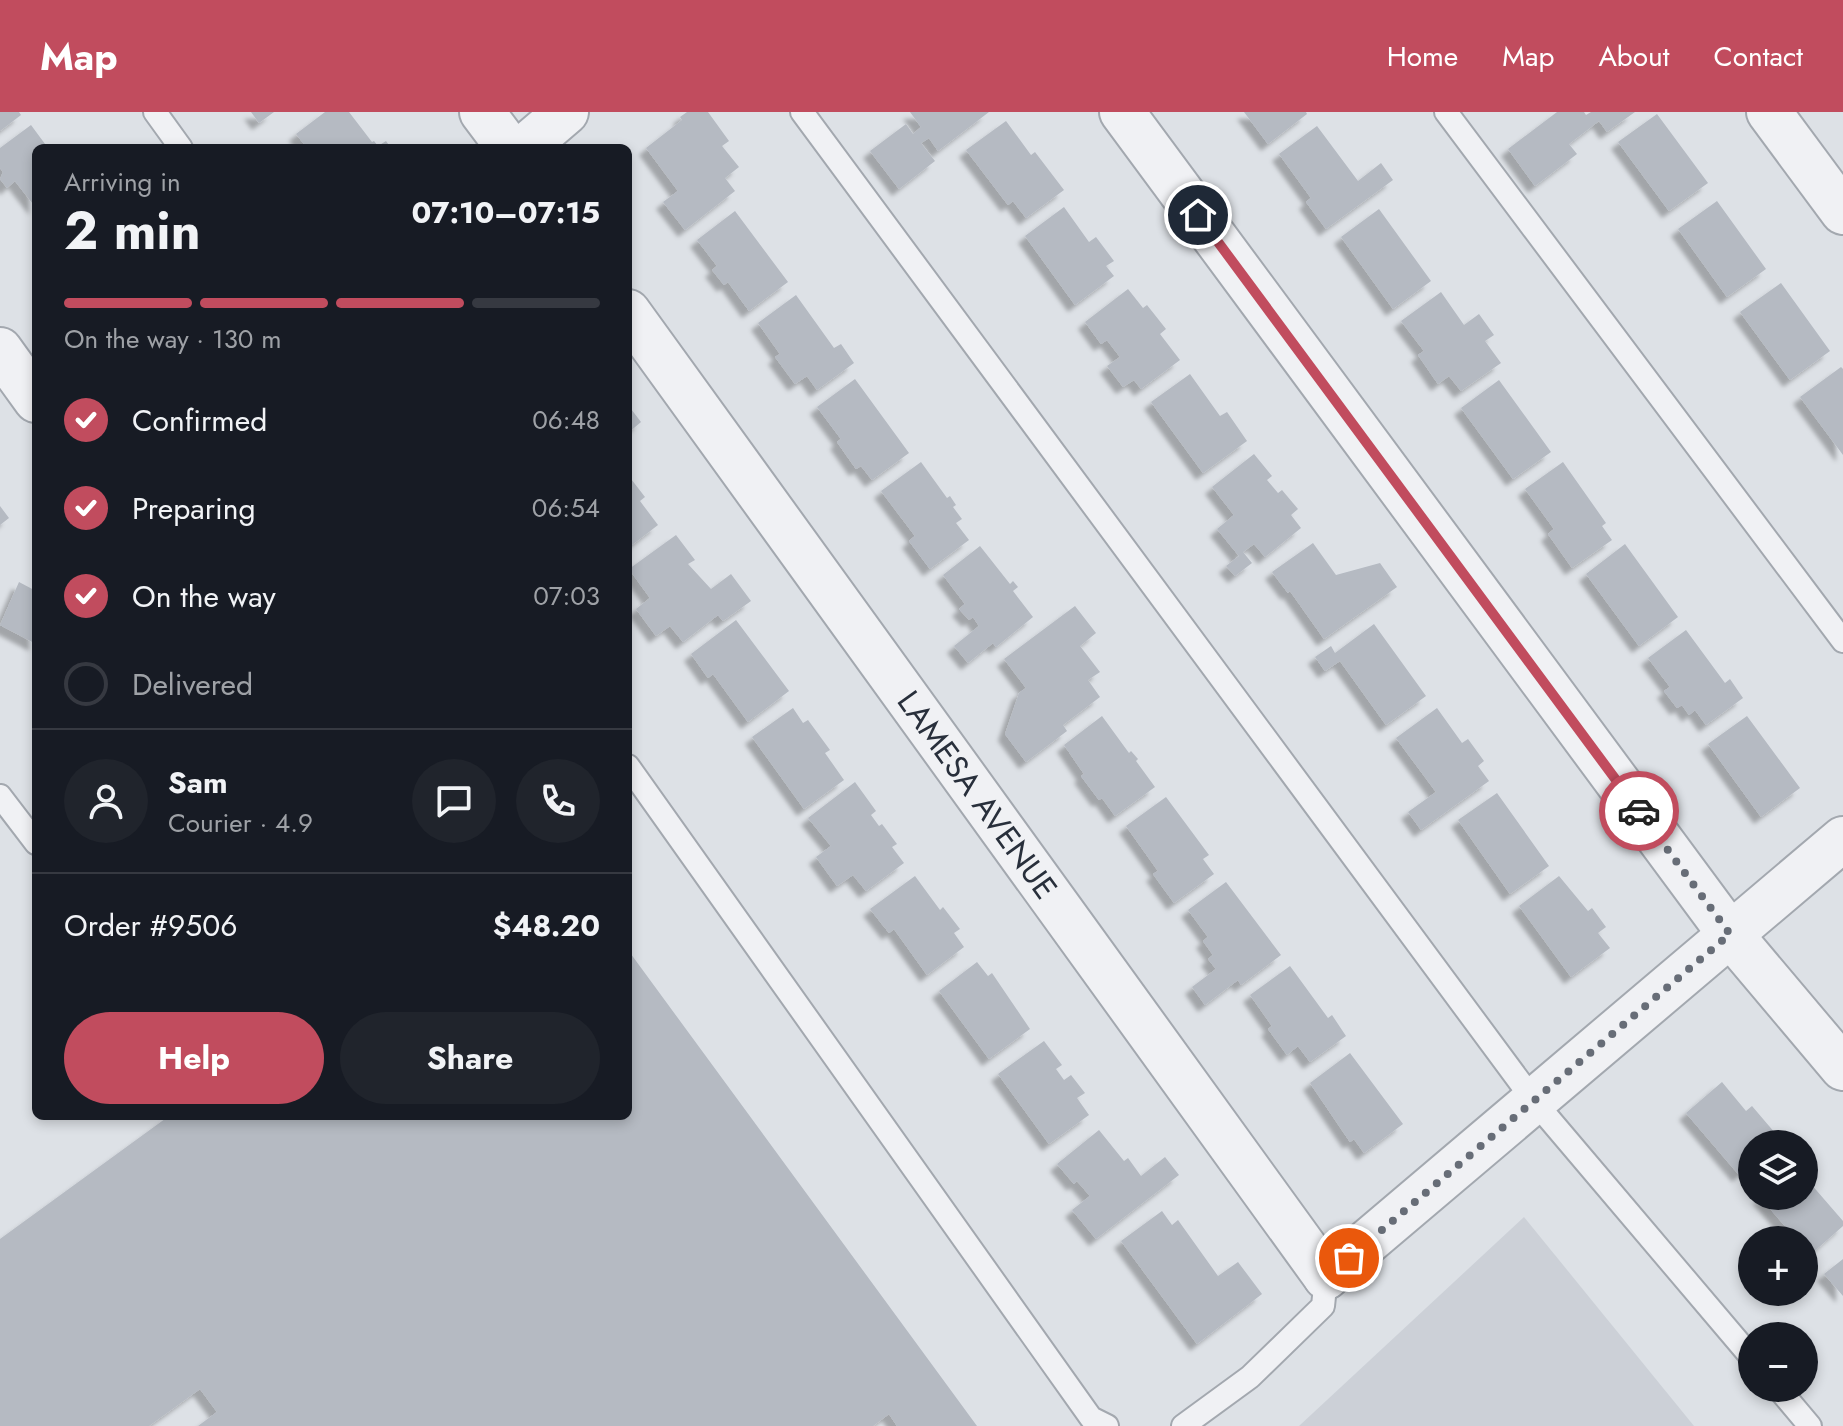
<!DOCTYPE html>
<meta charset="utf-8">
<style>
:root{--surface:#171b24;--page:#20242c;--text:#f1f3f6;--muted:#9ea1a6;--line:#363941;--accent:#c14c5e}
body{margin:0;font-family:Jost,sans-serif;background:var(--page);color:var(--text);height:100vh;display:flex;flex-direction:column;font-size:30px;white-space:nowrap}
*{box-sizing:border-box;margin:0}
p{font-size:26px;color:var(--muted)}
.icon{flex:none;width:44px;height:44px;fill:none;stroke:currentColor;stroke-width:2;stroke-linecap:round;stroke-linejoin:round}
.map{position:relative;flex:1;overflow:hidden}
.side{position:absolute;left:32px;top:32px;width:600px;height:976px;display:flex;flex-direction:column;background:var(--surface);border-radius:12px;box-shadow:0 4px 12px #0003}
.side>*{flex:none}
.fabs{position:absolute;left:1738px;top:1018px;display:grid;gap:16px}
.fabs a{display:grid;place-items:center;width:80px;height:80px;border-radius:50%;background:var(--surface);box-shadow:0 4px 12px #0003;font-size:40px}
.pin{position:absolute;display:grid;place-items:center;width:68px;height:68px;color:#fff;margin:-34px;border:4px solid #fff;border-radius:50%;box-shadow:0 2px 8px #0007}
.courier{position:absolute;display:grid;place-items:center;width:80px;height:80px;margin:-40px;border:6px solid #c14c5e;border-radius:50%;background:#fff;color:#222;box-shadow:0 2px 10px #0007}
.summary em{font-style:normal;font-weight:700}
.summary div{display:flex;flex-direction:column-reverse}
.summary{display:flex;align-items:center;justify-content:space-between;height:136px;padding:0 32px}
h1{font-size:52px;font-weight:700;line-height:60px}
.bar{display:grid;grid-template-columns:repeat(4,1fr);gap:12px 8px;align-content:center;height:96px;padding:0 32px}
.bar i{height:10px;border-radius:6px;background:var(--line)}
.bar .active{background:var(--accent)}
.bar p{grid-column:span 4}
.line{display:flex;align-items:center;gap:20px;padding:0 32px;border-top:2px solid var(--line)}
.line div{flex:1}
.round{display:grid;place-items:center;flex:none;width:84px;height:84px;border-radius:42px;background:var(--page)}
ol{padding:0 32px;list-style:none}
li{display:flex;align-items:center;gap:24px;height:88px}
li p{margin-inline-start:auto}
li .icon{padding:8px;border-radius:50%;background:var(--accent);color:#fff;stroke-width:4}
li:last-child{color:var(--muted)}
li i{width:44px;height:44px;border:4px solid var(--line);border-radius:50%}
.cta{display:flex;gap:16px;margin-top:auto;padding:16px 32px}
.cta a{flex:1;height:92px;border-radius:48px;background:var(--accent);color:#fff;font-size:32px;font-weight:700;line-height:92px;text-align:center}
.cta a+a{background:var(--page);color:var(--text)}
header{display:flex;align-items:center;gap:48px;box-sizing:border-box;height:112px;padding:0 40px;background:var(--accent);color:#fff}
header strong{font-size:38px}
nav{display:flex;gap:44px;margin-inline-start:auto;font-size:28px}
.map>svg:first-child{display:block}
.built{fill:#ccd0d7}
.building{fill:#b5bac2;filter:url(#shadow)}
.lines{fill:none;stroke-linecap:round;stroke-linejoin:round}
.service-casing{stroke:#a3a8af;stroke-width:26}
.minor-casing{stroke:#a3a8af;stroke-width:48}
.tertiary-casing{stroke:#a3a8af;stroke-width:48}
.service{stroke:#f0f1f4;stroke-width:22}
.minor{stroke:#f0f1f4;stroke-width:44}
.tertiary{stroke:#f0f1f4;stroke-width:44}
.done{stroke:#676d77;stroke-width:8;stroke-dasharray:0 14.4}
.route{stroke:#c14c5e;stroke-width:10}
.labels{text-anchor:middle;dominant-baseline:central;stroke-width:6;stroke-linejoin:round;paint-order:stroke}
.street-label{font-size:32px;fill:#282f3b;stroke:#eceff4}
</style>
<header>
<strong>Map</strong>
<nav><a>Home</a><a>Map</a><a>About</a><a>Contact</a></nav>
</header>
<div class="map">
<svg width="1843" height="1314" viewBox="0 0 1843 1314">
<defs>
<filter id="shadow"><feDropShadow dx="-7" dy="7" stdDeviation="2" flood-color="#0004"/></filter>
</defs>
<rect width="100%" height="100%" fill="#dde1e6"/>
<!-- built -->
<path class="built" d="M1524,1105L1694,1314H1299Z"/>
<!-- building -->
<path class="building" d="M0,0H19L21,3L0,19Z
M251,0H274L259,11Z
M325,0H349L372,30L374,29L378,34L386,29L391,36H307L296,22Z
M687,0H708L729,29L722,34L739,55L725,66L735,79L685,118L663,90L678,79L646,36L682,8L680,5Z
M910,0H989L938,39L929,26L921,31L935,49L899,77L870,39L906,12L913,22L921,15Z
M1244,0H1306L1307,2L1268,32Z
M1557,0H1584L1586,3L1591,0H1635L1607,20L1599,9L1569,32L1577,42L1535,74L1508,37Z
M1657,2L1708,71L1669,99L1618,30Z
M1006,9L1031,43L1035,40L1064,78L1026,106L1013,89L1008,93L966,38Z
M31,13L48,36H36V96L15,69L7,76L0,67L3,60L0,56V36Z
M1317,14L1358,69L1381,51L1393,68L1326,117L1306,90L1311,86L1279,42Z
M1717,89L1766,157L1727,185L1678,117Z
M1064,95L1089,130L1096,125L1114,149L1106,154L1114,164L1075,193L1025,124Z
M1379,97L1431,169L1393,197L1341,125Z
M735,99L788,170L749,199L728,170L724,173L712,158L717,154L697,128Z
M1781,171L1830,239L1790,268L1740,200Z
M1128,177L1143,196L1147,193L1166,217L1160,222L1180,248L1141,277L1134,268L1123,275L1107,254L1120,245L1107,228L1101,232L1085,210Z
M1441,180L1464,213L1479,202L1494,223L1485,229L1501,251L1461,279L1449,264L1438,272L1418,243L1424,239L1401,209Z
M796,183L834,236L841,232L854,251L817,278L807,264L795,272L775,245L780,242L758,211Z
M1841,255L1843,257V343L1800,285Z
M1190,262L1220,304L1227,300L1247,329L1203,361L1151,290Z
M855,267L909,341L872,368L861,354L856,357L837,330L841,327L817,295Z
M1499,268L1551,340L1513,367L1461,296Z
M628,293L641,310L628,321Z
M1254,342L1272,364L1267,368L1278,381L1282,378L1298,397L1291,403L1301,416L1265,445L1254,432L1243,440L1252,451L1235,464L1226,454L1239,444L1217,417L1234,403L1212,375Z
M921,350L947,386L950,384L956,393L953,395L962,407L956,411L969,428L930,457L909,429L915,424L881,379Z
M1563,350L1606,411L1602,414L1612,428L1572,456L1548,422L1554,417L1525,377Z
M628,363L645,385L640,389L658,413L628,436Z
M0,394L9,406L0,413Z
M676,423L695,448L688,452L711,477L731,462L751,489L723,509L718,503L683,530L670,514L656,524L636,497L650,486L629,457Z
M1313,431L1336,463L1380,451L1397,475L1324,527L1290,479L1288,481L1272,460Z
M1625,432L1678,505L1639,534L1586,462Z
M980,434L1010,472L1013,469L1018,475L1013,479L1033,505L996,535L993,531L968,551L954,534L979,514L973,505L969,508L959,497L965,492L943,463Z
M19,470L36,479V532L0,513Z
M1075,494L1096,521L1080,534L1100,560L1088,568L1100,585L1063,613L1067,619L1026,650L1005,622L1019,581L1026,576L1004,547Z
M736,508L789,579L748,610L713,562L708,566L691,542Z
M1374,512L1426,584L1386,613L1340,549L1325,559L1315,545L1331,534L1335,541Z
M1686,518L1725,571L1730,567L1743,586L1706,613L1695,598L1689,603L1682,593L1677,596L1664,579L1670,575L1648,546Z
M793,596L803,611L808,608L830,638L825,641L844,668L804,697L752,625Z
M1437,596L1462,631L1468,627L1484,649L1478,654L1489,669L1421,718L1408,700L1436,680L1396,626Z
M1102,604L1129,641L1131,639L1138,647L1136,649L1155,675L1115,704L1102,686L1099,688L1081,664L1084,662L1064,633Z
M1747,604L1800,676L1761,705L1708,632Z
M855,670L876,699L871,703L879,714L882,712L897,732L892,735L904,751L866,779L853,763L837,774L816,745L831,734L808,706Z
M1497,681L1549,754L1510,782L1458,708Z
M1166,685L1209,743L1203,747L1214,762L1174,791L1153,762L1158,759L1126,714Z
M915,764L940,798L943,795L960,817L954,821L964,835L927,863L894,817L889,821L870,797Z
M1559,764L1588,799L1592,796L1606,815L1598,821L1610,836L1571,865L1519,794Z
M1226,770L1281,843L1241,873L1238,868L1205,893L1192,875L1216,857L1208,847L1213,843L1203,829L1208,825L1188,798Z
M628,838L977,1314H897L889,1302L873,1314H198L217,1300L200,1277L149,1314H0V1127L169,1004H628Z
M977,850L988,864L992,861L1030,917L989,947L939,879Z
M1290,854L1328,906L1332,903L1346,924L1310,950L1298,934L1287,943L1268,917L1272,914L1250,883Z
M1044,929L1062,953L1056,957L1064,968L1071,963L1085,981L1077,986L1089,1003L1049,1032L998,962Z
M1350,941L1403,1012L1364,1041L1354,1027L1350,1030L1310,971Z
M1722,970L1746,999L1752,994L1781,1028L1776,1032H1752V1052L1739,1063L1686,1001Z
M1099,1018L1124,1049L1128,1046L1141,1064L1165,1045L1179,1063L1096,1127L1072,1098L1090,1084L1077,1069L1074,1072L1057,1052Z
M1804,1064L1843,1109V1114L1810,1143L1804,1136V1128H1797L1759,1084H1804Z
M1162,1099L1172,1113L1178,1108L1218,1164L1238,1150L1262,1182L1197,1232L1121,1129Z
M1843,1147V1184L1824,1162Z"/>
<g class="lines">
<!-- service casing -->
<g class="service-casing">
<path id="service" d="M155,0L181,36
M802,0L1534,989L1752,1246
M1446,0L1843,529
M628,654L1091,1306L1107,1314
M0,684L36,731
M1778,1276L1810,1314
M1183,1314L1250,1265L1323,1194L1326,1165"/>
</g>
<!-- minor casing -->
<g class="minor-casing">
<g id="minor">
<path d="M482,0L509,36"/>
<path d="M1122,0L1730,822L1843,956"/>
<path d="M1769,0L1843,100"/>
<path d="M524,36L566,0"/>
<path id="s1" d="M628,200L1326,1165"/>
<path d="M0,238L36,288"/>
</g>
</g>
<!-- tertiary casing -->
<g class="tertiary-casing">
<path id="tertiary" d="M1326,1165L1843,727"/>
</g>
<!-- service -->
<use href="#service" class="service"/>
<!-- minor -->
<use href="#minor" class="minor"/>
<!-- tertiary -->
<use href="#tertiary" class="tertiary"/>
</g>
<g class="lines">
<!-- done -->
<path class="done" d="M1349,1146L1730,822L1639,699"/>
<!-- route -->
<path class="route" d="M1198,103L1639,699"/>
</g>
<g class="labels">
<!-- street labels -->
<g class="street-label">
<text stroke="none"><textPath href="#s1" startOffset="596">LAMESA AVENUE</textPath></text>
</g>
</g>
</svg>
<div class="fabs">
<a><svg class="icon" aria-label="layers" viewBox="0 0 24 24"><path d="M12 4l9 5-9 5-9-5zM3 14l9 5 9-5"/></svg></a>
<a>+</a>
<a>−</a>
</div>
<div class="pin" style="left:1349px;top:1146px;background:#ea580c"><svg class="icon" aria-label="bag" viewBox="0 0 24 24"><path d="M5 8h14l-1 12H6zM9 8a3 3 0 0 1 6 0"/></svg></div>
<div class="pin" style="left:1198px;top:103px;background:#1f2937"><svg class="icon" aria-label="home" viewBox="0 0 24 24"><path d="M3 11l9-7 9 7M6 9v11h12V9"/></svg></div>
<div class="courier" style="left:1639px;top:699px"><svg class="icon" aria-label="car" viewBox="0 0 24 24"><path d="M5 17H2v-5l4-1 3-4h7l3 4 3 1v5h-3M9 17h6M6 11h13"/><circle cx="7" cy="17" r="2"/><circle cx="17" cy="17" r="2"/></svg></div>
<section class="side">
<div class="summary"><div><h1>2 min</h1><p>Arriving in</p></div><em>07:10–07:15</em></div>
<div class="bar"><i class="active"></i><i class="active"></i><i class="active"></i><i></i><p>On the way · 130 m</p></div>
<ol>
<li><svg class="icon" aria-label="check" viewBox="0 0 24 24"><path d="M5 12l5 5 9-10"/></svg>Confirmed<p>06:48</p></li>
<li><svg class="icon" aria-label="check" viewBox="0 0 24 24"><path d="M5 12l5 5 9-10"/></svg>Preparing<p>06:54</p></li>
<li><svg class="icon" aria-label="check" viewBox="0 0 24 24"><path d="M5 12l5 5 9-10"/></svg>On the way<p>07:03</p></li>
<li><i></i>Delivered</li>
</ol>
<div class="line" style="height:144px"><a class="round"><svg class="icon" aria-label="person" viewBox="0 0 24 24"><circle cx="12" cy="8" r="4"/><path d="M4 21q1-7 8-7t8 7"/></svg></a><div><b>Sam</b><p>Courier · 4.9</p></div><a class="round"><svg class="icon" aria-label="chat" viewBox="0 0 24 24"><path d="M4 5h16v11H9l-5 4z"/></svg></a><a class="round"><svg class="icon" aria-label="phone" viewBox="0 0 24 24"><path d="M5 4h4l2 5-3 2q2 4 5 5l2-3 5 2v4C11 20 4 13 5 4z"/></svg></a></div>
<div class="line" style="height:104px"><div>Order #9506</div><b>$48.20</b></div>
<div class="cta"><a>Help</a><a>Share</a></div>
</section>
</div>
